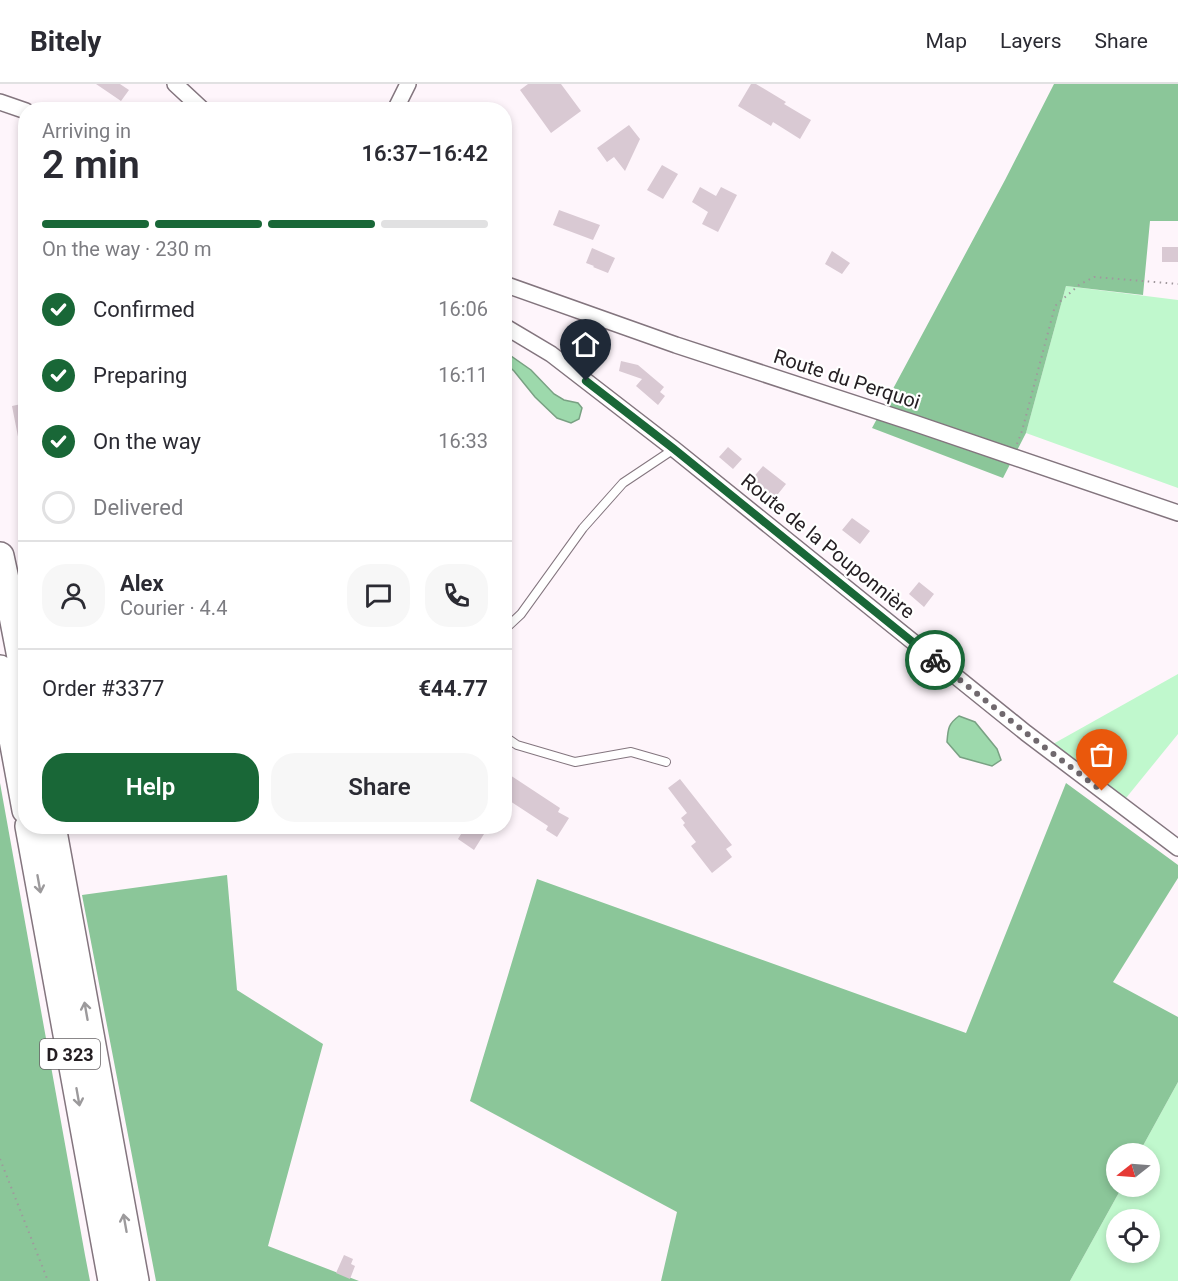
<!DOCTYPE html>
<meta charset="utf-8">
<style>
:root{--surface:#fff;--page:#f7f7f7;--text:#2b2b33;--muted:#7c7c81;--line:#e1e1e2;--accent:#196737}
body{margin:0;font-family:Roboto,sans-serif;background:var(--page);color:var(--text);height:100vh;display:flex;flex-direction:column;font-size:22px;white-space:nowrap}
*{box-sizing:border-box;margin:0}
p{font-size:20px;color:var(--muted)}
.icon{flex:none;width:33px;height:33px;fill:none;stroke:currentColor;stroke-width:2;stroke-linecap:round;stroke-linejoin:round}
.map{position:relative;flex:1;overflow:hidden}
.details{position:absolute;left:18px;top:18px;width:494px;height:732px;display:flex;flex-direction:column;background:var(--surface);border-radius:24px;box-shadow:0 3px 9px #0003}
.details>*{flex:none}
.needle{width:39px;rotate:253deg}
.fabs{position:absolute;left:1106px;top:1059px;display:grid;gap:12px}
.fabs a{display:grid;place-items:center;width:54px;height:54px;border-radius:50%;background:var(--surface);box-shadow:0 3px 9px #0003;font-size:30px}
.pin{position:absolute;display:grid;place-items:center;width:51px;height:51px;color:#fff;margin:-62px -26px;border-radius:50% 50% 50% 0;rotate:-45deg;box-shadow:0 0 6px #0007}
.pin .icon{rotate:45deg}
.courier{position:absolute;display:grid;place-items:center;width:60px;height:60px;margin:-30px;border:4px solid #196737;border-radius:50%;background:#fff;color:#222;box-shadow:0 2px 8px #0007}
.summary em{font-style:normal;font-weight:600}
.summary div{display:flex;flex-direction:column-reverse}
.summary{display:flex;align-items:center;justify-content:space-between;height:102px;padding:0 24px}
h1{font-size:39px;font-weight:600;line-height:45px}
.bar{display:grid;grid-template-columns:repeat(4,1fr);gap:9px 6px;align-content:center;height:72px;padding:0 24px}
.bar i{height:8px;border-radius:4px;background:var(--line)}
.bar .current{background:var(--accent)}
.bar p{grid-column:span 4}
.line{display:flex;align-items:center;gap:15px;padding:0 24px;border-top:2px solid var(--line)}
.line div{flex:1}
.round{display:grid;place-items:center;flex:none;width:63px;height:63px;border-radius:24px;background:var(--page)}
ol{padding:0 24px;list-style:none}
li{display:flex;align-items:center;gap:18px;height:66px}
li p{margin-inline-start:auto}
li .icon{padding:6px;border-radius:50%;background:var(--accent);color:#fff;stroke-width:4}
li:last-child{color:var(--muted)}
li i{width:33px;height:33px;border:3px solid var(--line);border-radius:50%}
.cta{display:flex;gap:12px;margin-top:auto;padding:12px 24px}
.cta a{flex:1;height:69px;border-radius:24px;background:var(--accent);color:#fff;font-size:24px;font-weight:600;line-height:69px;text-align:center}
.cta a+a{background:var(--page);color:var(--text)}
header{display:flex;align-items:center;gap:36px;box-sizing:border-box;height:84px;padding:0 30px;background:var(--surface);border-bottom:2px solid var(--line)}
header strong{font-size:28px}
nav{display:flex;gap:33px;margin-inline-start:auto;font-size:21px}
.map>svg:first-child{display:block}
.green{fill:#c0f8cd;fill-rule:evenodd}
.forest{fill:#8bc699}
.water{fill:#9dd9ac;stroke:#79a183;stroke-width:1.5}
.building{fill:#d9c9d3}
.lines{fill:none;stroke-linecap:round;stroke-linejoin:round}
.lane-casing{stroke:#83757e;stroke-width:10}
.street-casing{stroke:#83757e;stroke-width:18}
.highway-casing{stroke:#83757e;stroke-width:30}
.path{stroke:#a0989d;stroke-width:2;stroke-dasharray:1.5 4.5;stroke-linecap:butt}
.lane{stroke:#fff;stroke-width:8}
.street{stroke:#fff;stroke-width:15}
.highway{stroke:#fff;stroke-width:27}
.oneway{stroke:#9c9a9c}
.done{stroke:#70696e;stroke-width:6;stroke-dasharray:0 10.8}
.route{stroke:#196737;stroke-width:8}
.labels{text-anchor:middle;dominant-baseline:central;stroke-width:4.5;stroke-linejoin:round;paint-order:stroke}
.shield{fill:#fff;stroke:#666264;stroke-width:1.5}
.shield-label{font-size:18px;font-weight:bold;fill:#241e22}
.street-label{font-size:20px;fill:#241e22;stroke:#fff}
</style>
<header>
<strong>Bitely</strong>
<nav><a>Map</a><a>Layers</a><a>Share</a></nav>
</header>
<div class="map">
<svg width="1178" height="1197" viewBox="0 0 1178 1197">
<rect width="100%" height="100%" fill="#fef5fb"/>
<!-- green -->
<path class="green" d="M1066,202L1178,216V404L1026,349Z
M1178,590V650L1126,714L1053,660Z
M1178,998V1197H1070L1122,1103L1149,1102V1070L1139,1069ZM1116,1136H1149V1168H1116Z"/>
<!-- forest -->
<path class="forest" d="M1054,0H1178V137H1150L1143,211L1066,202L1026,349L1003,394L872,344L1005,96Z
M0,699L85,1171L90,1197H0Z
M1066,699L1178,781V794L1113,898L1178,933V998L1139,1069L1116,1070V1102L1122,1103L1070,1197H661L677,1128L470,1017L537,795L966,949Z
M227,791L237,906L323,960L268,1162L359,1197H156L82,811Z"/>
<!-- water -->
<path class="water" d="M504,267L531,286L554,310L564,316L578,319L582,324L579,335L571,339L557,334L535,313L514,287L504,278Z
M959,632L975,638L997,665L1001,676L992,682L960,673L947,658C948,645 948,640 959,632Z"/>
<!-- building -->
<path class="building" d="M96,0H120L129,6L121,17Z
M528,0H561L581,27L551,49L520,6Z
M751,0H756L786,18L784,20L811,36L800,55L773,38L771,42L738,22Z
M629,41L640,55L625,87L614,73L607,78L597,64Z
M662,81L678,90L663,115L647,106Z
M700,103L716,112L721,103L737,111L718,148L702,140L708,128L692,118Z
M559,126L600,141L593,156L553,141Z
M1162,163H1178V178H1162Z
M592,164L615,174L608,189L593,183L594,182L586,179Z
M832,167L850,179L842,190L825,180Z
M621,277L638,281L664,303L660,308L665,312L658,321L636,302L642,295L619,287Z
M26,319V363H20L12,322Z
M728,363L742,375L733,385L719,373Z
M763,382L786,400L774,415L751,396Z
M852,434L870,447L860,460L842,446Z
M919,498L934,510L924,523L909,510Z
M504,687L560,724L558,728L569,734L557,753L546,746L548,742L504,713Z
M680,695L732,761L726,765L732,773L712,789L691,762L696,758L683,741L685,739L681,734L687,729L668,704Z
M466,742H489L474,766L458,755Z
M344,1171L353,1175L351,1180L355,1182L350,1195L336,1189Z"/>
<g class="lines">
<!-- lane casing -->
<g class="lane-casing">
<path id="lane" d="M504,546L521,530L583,444L623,399L674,365
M504,652L517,661L575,678L631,668L666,678"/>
</g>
<!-- street casing -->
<g class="street-casing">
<path id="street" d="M175,0L203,26
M0,18L26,27
M395,26L408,0
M504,200L676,261L914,339L1178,429
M504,242L551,270L674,365L1026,649L1178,764"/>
</g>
<!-- highway casing -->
<g class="highway-casing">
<path id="highway" d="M0,472L13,532L26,599
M0,585L26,726
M29,742L112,1197
M52,742L135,1197"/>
</g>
<!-- path -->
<path class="path" d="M1017,360L1022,347L1055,222L1079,201L1094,193L1178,200
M0,1075L48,1197"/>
<!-- lane -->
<use href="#lane" class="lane"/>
<!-- street -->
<use href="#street" class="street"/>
<!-- highway -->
<use href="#highway" class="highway"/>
</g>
<!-- one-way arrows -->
<defs><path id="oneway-shaft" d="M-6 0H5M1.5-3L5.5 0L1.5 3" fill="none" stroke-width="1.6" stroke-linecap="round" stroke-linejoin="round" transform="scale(1.5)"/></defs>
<g class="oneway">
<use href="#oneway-shaft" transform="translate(39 800) rotate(80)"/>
<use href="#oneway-shaft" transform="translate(86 927) rotate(-100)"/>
<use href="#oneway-shaft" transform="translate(78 1013) rotate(80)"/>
<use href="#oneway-shaft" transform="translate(125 1139) rotate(-100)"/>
</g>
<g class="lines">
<!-- done -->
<path class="done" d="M935,576L1026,649L1102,707"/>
<!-- route -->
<path class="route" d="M586,297L674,365L935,576"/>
</g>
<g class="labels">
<!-- shield labels -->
<rect class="shield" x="40" y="955" width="60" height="30" rx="4.5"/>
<g class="shield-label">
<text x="70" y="970">D 323</text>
</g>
<!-- street labels -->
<g class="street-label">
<text transform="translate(847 295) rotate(18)">Route du Perquoi</text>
<text transform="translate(828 462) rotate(39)">Route de la Pouponnière</text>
</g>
</g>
</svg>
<div class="fabs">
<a><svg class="needle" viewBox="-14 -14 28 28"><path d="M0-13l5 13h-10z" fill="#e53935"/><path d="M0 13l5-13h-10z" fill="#7c7c81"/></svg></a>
<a><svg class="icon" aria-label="locate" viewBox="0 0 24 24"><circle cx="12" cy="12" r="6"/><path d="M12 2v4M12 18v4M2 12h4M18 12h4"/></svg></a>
</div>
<div class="pin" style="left:1102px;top:707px;background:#ea580c"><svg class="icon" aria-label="bag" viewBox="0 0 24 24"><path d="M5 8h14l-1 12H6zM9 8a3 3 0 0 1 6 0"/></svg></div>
<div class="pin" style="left:586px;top:297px;background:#1f2937"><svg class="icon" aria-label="home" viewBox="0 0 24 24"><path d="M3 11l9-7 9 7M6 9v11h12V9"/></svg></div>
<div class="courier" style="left:935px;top:576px"><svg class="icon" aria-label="bike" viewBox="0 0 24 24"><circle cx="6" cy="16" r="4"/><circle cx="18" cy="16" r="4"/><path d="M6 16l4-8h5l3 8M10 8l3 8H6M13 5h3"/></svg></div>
<section class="details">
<div class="summary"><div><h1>2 min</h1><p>Arriving in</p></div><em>16:37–16:42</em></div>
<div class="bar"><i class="current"></i><i class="current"></i><i class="current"></i><i></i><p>On the way · 230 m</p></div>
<ol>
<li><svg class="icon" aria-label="check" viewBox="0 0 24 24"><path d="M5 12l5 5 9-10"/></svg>Confirmed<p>16:06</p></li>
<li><svg class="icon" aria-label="check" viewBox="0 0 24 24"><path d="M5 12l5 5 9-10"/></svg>Preparing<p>16:11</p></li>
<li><svg class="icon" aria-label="check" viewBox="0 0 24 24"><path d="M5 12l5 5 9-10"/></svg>On the way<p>16:33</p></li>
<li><i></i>Delivered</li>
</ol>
<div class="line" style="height:108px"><a class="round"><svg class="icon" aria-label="person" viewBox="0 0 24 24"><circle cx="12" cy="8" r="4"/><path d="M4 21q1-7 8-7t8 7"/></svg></a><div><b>Alex</b><p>Courier · 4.4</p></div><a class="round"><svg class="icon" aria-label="chat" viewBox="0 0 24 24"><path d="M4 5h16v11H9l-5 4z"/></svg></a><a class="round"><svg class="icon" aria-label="phone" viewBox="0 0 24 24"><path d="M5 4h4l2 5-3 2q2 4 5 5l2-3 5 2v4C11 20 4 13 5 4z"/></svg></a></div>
<div class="line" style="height:78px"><div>Order #3377</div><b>€44.77</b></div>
<div class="cta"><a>Help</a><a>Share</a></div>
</section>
</div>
